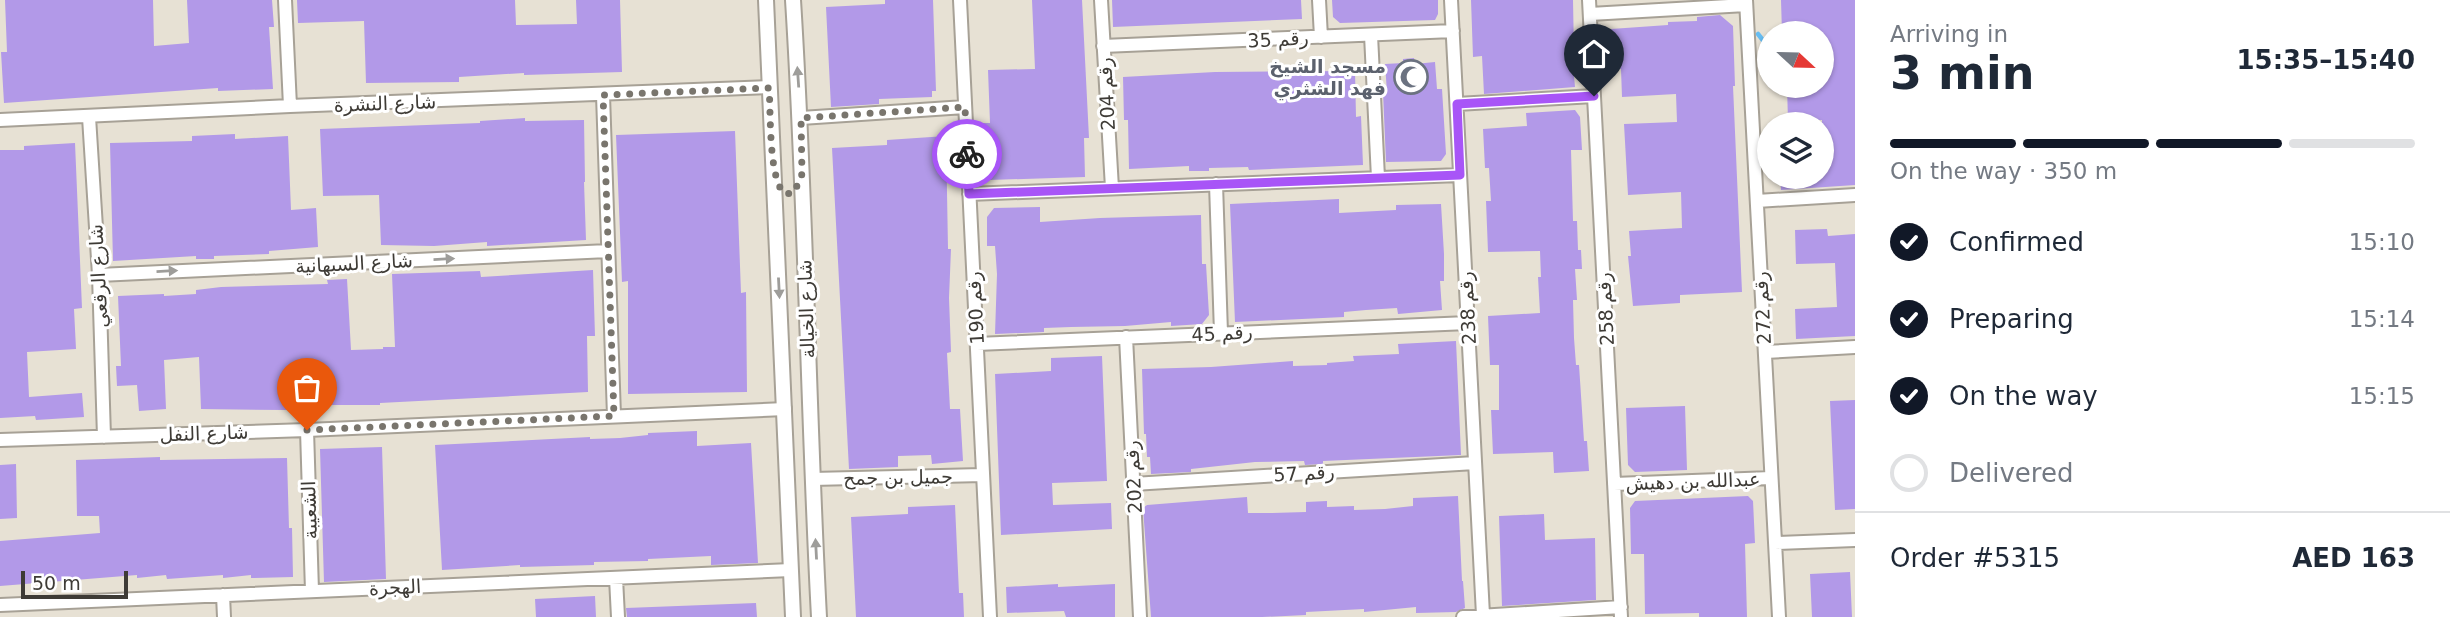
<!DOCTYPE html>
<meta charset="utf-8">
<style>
:root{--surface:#fff;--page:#f6f6f7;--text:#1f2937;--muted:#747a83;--line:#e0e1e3;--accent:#111827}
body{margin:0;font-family:"DejaVu Sans",Vazirmatn,sans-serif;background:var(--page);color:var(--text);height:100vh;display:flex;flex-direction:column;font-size:26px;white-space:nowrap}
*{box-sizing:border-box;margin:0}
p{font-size:23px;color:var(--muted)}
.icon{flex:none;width:38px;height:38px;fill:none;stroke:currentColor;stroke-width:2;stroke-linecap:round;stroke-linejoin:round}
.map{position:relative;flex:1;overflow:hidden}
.panel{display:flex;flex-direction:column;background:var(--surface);width:595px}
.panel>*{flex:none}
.needle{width:46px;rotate:112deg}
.controls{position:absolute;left:1757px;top:21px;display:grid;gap:14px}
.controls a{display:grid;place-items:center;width:77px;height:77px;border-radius:50%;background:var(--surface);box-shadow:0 2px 5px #0004;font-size:35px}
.scale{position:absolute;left:21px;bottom:18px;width:107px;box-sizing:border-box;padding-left:7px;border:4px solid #3e3b36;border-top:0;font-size:19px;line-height:24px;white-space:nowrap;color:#3e3b36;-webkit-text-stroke:5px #fff;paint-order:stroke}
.pin{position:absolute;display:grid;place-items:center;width:60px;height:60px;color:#fff;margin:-72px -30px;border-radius:50% 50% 50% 0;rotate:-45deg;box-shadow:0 0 7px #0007}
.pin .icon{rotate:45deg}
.courier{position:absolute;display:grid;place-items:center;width:70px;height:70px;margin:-35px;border:5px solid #a855f7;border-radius:50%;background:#fff;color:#222;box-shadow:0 2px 9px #0007}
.headline em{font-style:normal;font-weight:600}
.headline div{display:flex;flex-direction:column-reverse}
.headline{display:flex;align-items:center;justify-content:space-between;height:119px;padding:0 35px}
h1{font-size:46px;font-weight:600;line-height:52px}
.bar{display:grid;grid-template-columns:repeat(4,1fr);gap:10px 7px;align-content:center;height:84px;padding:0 35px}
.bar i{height:9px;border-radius:5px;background:var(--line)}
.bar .selected{background:var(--accent)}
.bar p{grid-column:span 4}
.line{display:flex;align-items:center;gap:18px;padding:0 35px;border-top:2px solid var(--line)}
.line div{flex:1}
ol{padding:0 35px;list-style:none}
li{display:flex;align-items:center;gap:21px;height:77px}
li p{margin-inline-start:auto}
li .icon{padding:7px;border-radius:50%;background:var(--accent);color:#fff;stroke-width:4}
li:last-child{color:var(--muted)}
li i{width:38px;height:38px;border:4px solid var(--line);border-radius:50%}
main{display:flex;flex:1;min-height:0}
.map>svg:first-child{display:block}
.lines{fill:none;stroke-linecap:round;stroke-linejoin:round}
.stream{stroke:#66bdf2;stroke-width:4.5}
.building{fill:#b299e8}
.minor-casing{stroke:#a7a196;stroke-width:16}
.tertiary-casing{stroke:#a7a196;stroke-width:18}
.minor{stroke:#fff;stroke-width:12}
.tertiary{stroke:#fff;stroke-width:14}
.oneway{fill:#9e9d9a}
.done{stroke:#79756d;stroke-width:7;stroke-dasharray:0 12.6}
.route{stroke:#a855f7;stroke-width:9}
.labels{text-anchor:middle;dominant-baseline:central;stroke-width:6;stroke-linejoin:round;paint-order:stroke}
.street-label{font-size:19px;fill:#3e3b36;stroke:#fff}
.worship-label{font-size:19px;font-weight:bold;fill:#5b616d;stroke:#fff;text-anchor:end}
</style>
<main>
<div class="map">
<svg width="1855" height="617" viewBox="0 0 1855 617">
<rect width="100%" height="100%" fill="#e7e1d4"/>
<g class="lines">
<!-- stream -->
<path class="stream" d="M1758,34L1769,48"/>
</g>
<!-- building -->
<path class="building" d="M5,0H153L154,46L189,43L187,0H272L274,27H269L273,89L218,91V88L4,103L1,52H7Z
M297,0H515L516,25L577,24L576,0H620L622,72L524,75V73L459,77V82L366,83L364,21L298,23Z
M885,0H933L936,91H932V97L879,99V104L831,107L826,7L885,4Z
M1032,0H1082L1089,138H1084L1085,177L989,180V145H982V123H990L988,70L1035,69Z
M1112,0H1301L1302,19L1113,27Z
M1332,0H1438V14L1435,20L1340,23L1333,17Z
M1471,0H1573L1574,54H1572L1575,87L1484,94L1482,56L1473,57Z
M1781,0H1855V185L1781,190L1780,177H1822V120L1788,121L1787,86H1822V33H1782Z
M1720,15L1733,26L1735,86H1733L1742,292L1680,295V303L1633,306L1628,256H1631L1629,231L1682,228L1681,192L1628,195L1624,124L1677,122L1676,94L1622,97L1621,69L1608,70L1606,36L1611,29L1668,25V22L1697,21V17Z
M1414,58L1415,64L1435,62L1437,89H1442L1446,154L1441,161L1386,162L1383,92H1387L1385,64L1403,63V59Z
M1355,71L1356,117L1361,116L1363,165L1249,170L1248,167L1209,168V171H1189V166L1129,169L1128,120H1124L1123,77L1215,72Z
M1575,110L1580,117L1582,150H1571L1573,221H1577L1578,250H1581L1582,269H1575L1577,300H1573L1574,338L1576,365H1579L1584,441H1587L1589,471L1554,473L1553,452L1493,454L1491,410H1499V365H1490L1488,316L1540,313L1538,277H1541L1540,251L1488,252L1486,201H1491L1489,168H1485L1483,129L1527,126L1526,113Z
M525,118V121L584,120L585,182H584L586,240L487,246V242L434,246L381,245L379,195L323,196L320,129L480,123V121Z
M735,131L741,293L746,292L747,392L628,394V281L622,282L616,135Z
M235,134V139L288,136L291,210L316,208L318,247L269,251V254L214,256V259H196V256L113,261L110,143L192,141V136Z
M946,136L948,249H951L949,298L951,352L947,353L950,409H960L963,461L932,464L931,455L898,456V467L849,469L832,148L887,145V140Z
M75,143L82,308L74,309L76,349L27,352L29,397L82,393L84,417L36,420L35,416L0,418V150H24V146Z
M1339,199V213L1396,210V205L1441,204L1444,254V281H1440L1442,310L1398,314L1397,308L1366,310L1344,312V317L1235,322L1230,204Z
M1040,207V222L1100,218L1201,215L1202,264H1206L1209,315L1202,324L1171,326V322L1125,326L1071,327L1044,328V332L995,334L997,274L995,246H987V217L994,208Z
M1827,229L1828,236L1855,234V336L1796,339L1795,309L1837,307L1835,263L1796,264L1795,230Z
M593,270L595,336H587L588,392L380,403V405H303V409L285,410L201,409L199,357L164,360L166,409L139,411L137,385L117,386L116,366H121L118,296L164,294V296L196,294V290L221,287L328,284L327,280L347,279L351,350L383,349V347H395L392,274L480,271L481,277Z
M1456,341L1461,455L1323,461V464L1305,465L1304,461L1255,462L1191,469V472L1151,474L1150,457H1147L1146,434H1144L1142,369L1211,367L1293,361V366L1327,365V363L1354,361L1353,356L1399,354L1398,344Z
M1102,356L1107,481L1052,483L1053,505L1111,503L1112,529L1001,535L995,374L1051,371V358Z
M1855,400V509L1835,510L1830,401Z
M1685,406L1687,470L1635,472L1628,465L1626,408Z
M697,431V446L751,443L758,563L711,565V556L648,559V561L594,562V565L520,567V565L442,570L435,445L590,437V439L620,438L648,435V433Z
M382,447L386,579L324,582L320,449Z
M160,457V460L287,458L289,528H292L293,577L251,578V575L223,578V575L167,579L166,575L137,578V575L0,586V541L100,533L99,516H77L76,460Z
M16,464L17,518L0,519V465Z
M1458,496L1462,581H1463L1465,608L1456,612L1416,613V607L1364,612V609L1306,612V615L1262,617H1151L1143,508L1147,505L1247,497L1248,513H1272L1306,512V502L1327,501V507L1354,506V510L1385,509L1413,506V498Z
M1748,496L1753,501L1755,543L1745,544L1747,617H1699V613L1645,614L1644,554H1631L1630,508L1635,501Z
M955,505L959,593H963L964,617H856L851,517L908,514V507Z
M1544,514L1545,540L1595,538L1596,600L1502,606L1499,516Z
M1850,572L1852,617H1812L1810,574Z
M1058,584V587L1115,584V617H1066L1064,611L1007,613L1006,587Z
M595,596L596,617H536L535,599Z
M756,603L757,617H627L626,608Z"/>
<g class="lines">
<!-- minor casing -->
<g class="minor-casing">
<path id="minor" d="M285,0L290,106
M960,0L990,617
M1101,0L1112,188
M1319,0L1321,37
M1451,0L1483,615
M1589,0L1621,617
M1746,0L1779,617
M1590,14L1746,5
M1371,35L1378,178
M1103,46L1453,31
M603,95L614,416
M1457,104L1594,96
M89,117L99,275L104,437
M801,118L965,107
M0,120L290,106L770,87
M1216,184L1221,333
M969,194L1460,175
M1757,201L1855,195
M99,275L608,251
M1126,337L1140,617
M977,344L1468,323
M1765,352L1855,347
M307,430L312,591
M0,440L307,430L785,409
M812,479L983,475
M1133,484L1475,463
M1614,484L1771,478
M1775,543L1855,540
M616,578L618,617
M223,595L224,617
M0,605L791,570
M1463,617L1621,607"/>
</g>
<!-- tertiary casing -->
<g class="tertiary-casing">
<path id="tertiary" d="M766,0L793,617
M793,0C806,205 808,411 819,617"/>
</g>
<!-- minor -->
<use href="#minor" class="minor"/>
<!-- tertiary -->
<use href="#tertiary" class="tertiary"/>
</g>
<!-- one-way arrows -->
<defs><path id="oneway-solid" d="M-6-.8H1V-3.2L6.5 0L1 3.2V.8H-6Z" transform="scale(1.75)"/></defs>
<g class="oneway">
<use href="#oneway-solid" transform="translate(798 77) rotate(-94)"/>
<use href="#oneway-solid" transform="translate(444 259) rotate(-3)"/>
<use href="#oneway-solid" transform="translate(167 271) rotate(-3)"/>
<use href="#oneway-solid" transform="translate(779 288) rotate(87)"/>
<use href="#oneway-solid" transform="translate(816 549) rotate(-93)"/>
</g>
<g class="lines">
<!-- done -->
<path class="done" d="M307,430L614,416L603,95L769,88C771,110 768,180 785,194L794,193L802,174L801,118L965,107L967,154"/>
<!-- route -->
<path class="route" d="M967,154L969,194L1460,175L1457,104L1594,96"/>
</g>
<!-- icons -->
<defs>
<g id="mosque-ring" transform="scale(1.75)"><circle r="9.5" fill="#fff" stroke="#6b7280" stroke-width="1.5"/><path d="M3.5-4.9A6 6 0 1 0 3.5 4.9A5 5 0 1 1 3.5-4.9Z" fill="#6b7280"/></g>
</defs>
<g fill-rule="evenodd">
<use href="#mosque-ring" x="1411" y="77"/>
</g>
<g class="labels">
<!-- street labels -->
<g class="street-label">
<text transform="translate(1278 39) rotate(-3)">رقم 35</text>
<text transform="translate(1106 94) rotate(-93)">رقم 204</text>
<text transform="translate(385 103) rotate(-2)">شارع النشرة</text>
<text transform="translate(354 263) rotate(-3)">شارع السبهانية</text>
<text transform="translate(98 276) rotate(-93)">شارع الرقعي</text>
<text transform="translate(975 308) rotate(-93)">رقم 190</text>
<text transform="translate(1467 308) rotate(-93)">رقم 238</text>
<text transform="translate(1762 308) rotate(-93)">رقم 272</text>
<text transform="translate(806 309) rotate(-92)">شارع الخيالة</text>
<text transform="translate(1605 309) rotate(-93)">رقم 258</text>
<text transform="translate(1222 333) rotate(-3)">رقم 45</text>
<text transform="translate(204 433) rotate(-2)">شارع النفل</text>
<text transform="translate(1304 473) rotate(-3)">رقم 57</text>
<text transform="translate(898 477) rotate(-1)">جميل بن جمح</text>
<text transform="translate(1133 477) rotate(-93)">رقم 202</text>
<text transform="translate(1693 481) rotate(-2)">عبدالله بن دهيش</text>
<text transform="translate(309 510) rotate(-92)">الشعيبة</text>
<text transform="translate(395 587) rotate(-3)">الهجرة</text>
</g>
<!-- worship labels -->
<g class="worship-label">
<text x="1386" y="66">مسجد الشيخ<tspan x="1386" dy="22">فهد الشثري</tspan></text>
</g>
</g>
</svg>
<div class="controls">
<a><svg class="needle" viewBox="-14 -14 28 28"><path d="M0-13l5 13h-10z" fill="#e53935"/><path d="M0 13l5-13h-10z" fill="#747a83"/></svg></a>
<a><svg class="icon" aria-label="layers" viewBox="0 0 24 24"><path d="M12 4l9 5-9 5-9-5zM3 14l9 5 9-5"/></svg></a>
</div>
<div class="scale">50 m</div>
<div class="pin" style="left:307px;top:430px;background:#ea580c"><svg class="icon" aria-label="bag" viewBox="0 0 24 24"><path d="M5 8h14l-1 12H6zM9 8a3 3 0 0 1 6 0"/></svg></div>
<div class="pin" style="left:1594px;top:96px;background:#1f2937"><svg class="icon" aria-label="home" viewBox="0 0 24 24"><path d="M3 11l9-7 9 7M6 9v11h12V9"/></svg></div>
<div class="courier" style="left:967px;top:154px"><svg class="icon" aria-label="bike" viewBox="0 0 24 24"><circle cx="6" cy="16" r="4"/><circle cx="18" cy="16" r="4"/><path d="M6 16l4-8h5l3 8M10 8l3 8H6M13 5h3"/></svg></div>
</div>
<section class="panel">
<div class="headline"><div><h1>3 min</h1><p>Arriving in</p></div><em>15:35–15:40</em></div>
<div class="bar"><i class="selected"></i><i class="selected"></i><i class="selected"></i><i></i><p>On the way · 350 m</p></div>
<ol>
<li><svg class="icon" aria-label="check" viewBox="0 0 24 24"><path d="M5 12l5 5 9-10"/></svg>Confirmed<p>15:10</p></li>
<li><svg class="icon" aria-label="check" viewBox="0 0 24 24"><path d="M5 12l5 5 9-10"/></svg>Preparing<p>15:14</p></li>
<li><svg class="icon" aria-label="check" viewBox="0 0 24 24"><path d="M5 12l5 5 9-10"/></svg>On the way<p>15:15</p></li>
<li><i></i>Delivered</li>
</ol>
<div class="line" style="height:91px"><div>Order #5315</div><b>AED 163</b></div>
</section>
</main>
